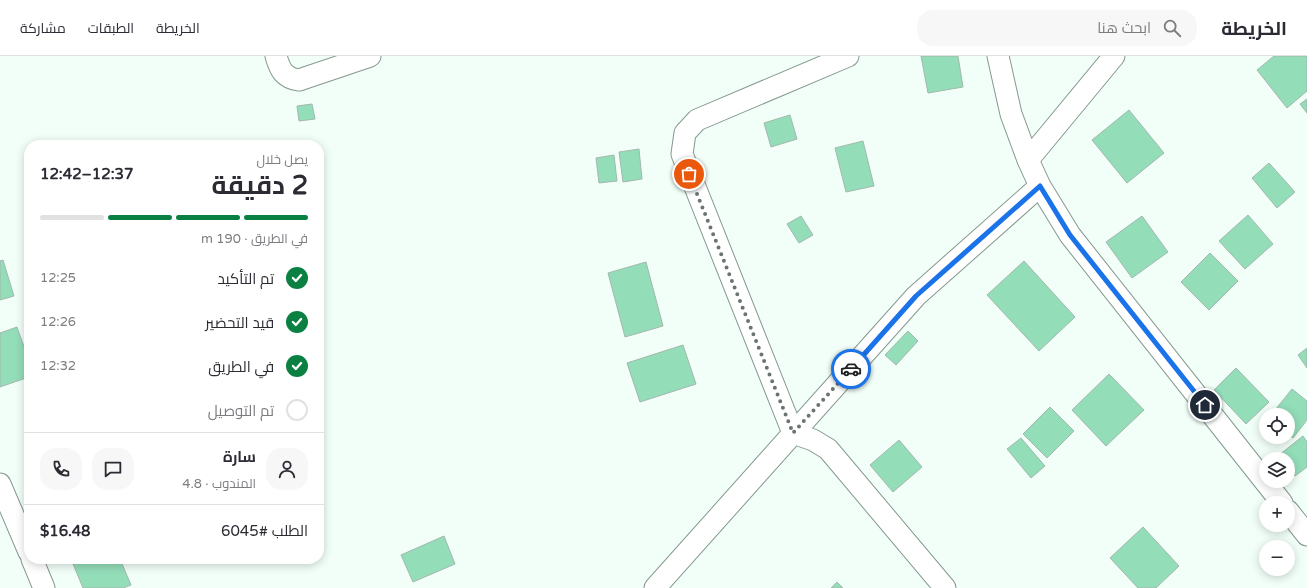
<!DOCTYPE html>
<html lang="ar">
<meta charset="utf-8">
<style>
:root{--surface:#fff;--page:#f7f7f7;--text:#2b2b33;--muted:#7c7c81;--line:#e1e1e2;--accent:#0b8043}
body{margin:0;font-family:"Varela Round",Cairo,sans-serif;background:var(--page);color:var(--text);direction:rtl;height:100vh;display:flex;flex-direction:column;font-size:15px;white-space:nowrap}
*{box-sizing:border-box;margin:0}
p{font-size:13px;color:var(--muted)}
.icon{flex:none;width:22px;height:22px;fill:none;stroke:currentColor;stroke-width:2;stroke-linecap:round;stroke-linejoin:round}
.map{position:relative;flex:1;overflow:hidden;direction:ltr}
.drawer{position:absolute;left:24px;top:84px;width:300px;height:424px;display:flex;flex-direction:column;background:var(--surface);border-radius:16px;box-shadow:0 2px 10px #0003;direction:rtl}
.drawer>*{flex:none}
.tools{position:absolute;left:1259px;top:352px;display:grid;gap:8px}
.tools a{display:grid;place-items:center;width:36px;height:36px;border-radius:50%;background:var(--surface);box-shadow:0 2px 10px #0003;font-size:20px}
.pin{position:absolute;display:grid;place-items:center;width:34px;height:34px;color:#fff;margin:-17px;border:2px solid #fff;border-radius:50%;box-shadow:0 1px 4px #0007}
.courier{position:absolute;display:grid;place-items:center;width:40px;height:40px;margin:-20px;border:3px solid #1a73e8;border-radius:50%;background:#fff;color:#222;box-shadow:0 1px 5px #0007}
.head em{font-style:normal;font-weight:700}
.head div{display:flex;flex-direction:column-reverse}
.head{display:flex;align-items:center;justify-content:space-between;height:68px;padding:0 16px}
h1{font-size:26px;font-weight:700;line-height:30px}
.bar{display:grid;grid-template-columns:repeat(4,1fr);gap:6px 4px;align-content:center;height:48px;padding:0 16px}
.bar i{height:5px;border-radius:3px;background:var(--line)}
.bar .current{background:var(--accent)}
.bar p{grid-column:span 4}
.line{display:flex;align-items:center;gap:10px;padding:0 16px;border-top:1px solid var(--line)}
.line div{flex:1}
.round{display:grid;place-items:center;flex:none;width:42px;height:42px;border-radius:16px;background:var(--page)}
ol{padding:0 16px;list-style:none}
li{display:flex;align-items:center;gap:12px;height:44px}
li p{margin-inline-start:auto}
li .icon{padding:4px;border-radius:50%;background:var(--accent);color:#fff;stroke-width:4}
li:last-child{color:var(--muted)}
li i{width:22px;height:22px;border:2px solid var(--line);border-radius:50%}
header{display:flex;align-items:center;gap:24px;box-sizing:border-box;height:56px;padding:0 20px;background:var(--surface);border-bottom:1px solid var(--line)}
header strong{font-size:19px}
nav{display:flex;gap:22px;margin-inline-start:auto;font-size:14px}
.search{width:280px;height:36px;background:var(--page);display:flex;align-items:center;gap:10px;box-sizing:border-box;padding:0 14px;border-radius:16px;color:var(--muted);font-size:15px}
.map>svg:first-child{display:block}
.building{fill:#93ddb9;stroke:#a3b8ad}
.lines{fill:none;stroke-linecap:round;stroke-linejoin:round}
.minor-casing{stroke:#84998e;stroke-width:23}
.minor{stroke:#fff;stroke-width:21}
.done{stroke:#6a7570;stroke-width:4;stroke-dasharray:0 7.2}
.route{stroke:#1a73e8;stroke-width:5}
</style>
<header>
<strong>الخريطة</strong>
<div class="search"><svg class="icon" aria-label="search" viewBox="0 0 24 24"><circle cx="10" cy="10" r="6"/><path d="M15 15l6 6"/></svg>ابحث هنا</div>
<nav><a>الخريطة</a><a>الطبقات</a><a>مشاركة</a></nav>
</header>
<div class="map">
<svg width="1307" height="532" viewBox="0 0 1307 532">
<rect width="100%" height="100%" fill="#f1fff8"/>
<!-- building -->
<path class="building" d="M921,0H958L963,31L928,37Z
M1274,0H1307V35L1287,52L1257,14Z
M1307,43V57L1300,48Z
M312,48L315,63L299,65L297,50Z
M1129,54L1164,97L1127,127L1092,84Z
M790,59L797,83L771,91L764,67Z
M863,85L874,130L846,136L835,92Z
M639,93L642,123L623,126L619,96Z
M614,99L617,125L599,127L596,102Z
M1269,107L1295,136L1277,152L1252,122Z
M1248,159L1273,188L1245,213L1219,185Z
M801,160L813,179L799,187L787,168Z
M1142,160L1168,196L1132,222L1106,186Z
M1210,197L1238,225L1209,254L1181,226Z
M3,204L14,240L0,244V205Z
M1024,205L1075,261L1039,295L987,239Z
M646,206L663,270L625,281L608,217Z
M17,271L29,305V321L0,331V277Z
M908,275L918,285L896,309L885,299Z
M683,289L696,328L640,346L627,307Z
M1307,292V312L1298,299Z
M1236,312L1269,346L1246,368L1214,334Z
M1109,318L1144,354L1106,390L1072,354Z
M1292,333L1307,345V364L1293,382L1288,378V359H1271Z
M1050,351L1074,375L1047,402L1023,378Z
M1303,380L1307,386V411L1295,420L1288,411V403H1282L1279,399Z
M1021,382L1045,410L1031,422L1007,393Z
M899,384L922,411L893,436L870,409Z
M1143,471L1179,510L1156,532H1138L1110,502Z
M444,480L455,508L413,526L401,499Z
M71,503H120L131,529L123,532H83Z
M837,526L843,532H831Z"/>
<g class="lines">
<!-- minor casing -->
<g class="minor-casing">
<path id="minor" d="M276,0C280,14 284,22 299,24L370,0
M848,0L697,64L685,77L682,98L793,377L813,384L828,393L945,532
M998,0L1011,58L1028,104L1040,130L1070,179L1282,447
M1028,104L1114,0
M0,428L29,496
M1288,455L1307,479
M32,503L44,532
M655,532L916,240L1040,130"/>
</g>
<!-- minor -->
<use href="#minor" class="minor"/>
</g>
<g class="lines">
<!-- done -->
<path class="done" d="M689,118L793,377L851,313"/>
<!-- route -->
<path class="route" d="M851,313L916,240L1040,130L1070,179L1205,349"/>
</g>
</svg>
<div class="tools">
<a><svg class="icon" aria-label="locate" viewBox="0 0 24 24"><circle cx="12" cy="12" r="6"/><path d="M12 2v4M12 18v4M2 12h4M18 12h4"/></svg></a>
<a><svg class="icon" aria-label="layers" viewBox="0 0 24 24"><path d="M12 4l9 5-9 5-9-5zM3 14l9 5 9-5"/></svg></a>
<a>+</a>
<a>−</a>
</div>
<div class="pin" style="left:689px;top:118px;background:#ea580c"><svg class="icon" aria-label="bag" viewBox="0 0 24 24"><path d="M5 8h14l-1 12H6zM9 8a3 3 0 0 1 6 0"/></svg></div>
<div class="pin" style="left:1205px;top:349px;background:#1f2937"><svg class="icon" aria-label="home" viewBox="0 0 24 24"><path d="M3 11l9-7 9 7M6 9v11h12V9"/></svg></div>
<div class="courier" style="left:851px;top:313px"><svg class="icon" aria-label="car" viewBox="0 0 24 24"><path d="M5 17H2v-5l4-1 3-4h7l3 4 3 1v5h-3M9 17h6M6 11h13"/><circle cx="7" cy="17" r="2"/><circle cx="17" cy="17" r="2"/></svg></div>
<section class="drawer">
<div class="head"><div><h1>2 دقيقة</h1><p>يصل خلال</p></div><em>12:37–12:42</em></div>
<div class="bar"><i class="current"></i><i class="current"></i><i class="current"></i><i></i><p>في الطريق · 190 m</p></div>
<ol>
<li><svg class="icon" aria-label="check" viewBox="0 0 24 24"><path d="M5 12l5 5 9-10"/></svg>تم التأكيد<p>12:25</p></li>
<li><svg class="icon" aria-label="check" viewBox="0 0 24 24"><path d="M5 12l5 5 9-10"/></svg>قيد التحضير<p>12:26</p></li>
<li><svg class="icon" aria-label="check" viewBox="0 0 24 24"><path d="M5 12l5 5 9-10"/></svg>في الطريق<p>12:32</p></li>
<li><i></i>تم التوصيل</li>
</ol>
<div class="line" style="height:72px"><a class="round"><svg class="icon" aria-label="person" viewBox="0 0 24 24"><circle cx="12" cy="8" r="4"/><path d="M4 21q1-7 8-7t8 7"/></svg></a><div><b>سارة</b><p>المندوب · 4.8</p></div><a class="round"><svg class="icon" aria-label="chat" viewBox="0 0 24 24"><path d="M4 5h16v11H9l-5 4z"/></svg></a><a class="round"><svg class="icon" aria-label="phone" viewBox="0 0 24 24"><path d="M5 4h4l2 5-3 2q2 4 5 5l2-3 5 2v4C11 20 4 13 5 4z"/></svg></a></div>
<div class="line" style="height:52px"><div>الطلب #6045</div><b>$16.48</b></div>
</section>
</div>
